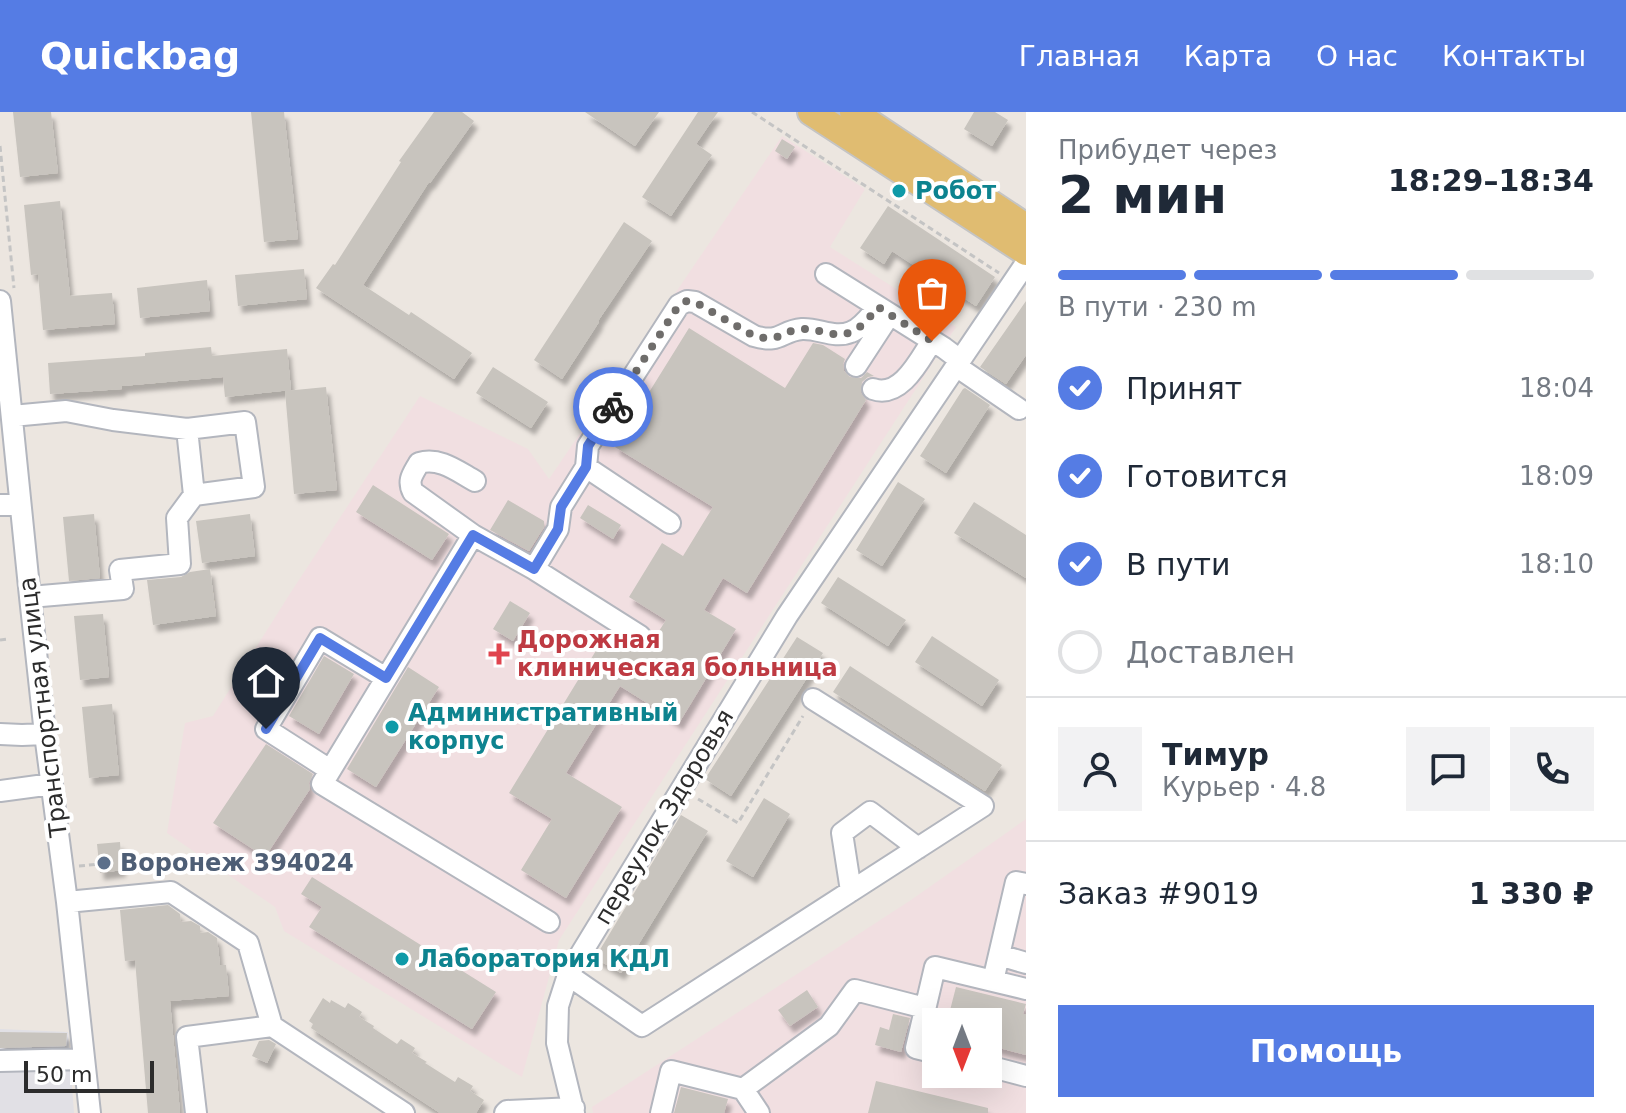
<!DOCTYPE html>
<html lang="ru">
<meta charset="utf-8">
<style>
:root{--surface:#fff;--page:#f2f2f3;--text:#1f2937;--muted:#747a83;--line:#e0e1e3;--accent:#557ce4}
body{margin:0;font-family:"DejaVu Sans",sans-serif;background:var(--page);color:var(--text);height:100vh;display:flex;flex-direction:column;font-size:30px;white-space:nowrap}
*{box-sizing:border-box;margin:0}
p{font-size:26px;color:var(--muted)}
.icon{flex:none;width:44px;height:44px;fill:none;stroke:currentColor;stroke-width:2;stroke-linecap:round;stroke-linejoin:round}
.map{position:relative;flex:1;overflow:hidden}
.sheet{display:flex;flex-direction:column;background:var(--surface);width:600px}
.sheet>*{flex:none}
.needle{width:52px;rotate:180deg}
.controls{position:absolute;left:922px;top:896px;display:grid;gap:16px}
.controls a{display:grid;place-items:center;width:80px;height:80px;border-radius:0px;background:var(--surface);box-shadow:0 8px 32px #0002;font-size:40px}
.scale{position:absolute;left:24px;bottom:20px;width:130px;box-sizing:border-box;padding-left:8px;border:4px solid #2c2c2c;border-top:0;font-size:22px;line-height:28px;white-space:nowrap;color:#2c2c2c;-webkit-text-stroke:6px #fff;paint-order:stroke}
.pin{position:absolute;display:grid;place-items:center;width:68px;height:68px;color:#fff;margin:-82px -34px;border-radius:50% 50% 50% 0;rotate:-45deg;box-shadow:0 0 8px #0007}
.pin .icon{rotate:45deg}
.courier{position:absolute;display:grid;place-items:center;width:80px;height:80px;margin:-40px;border:6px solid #557ce4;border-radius:50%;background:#fff;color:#222;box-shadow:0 2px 10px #0007}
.headline em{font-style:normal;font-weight:800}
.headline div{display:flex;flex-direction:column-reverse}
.headline{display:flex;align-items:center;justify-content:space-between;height:136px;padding:0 32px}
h1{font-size:52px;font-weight:800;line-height:60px}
.bar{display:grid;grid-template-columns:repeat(4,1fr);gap:12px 8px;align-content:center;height:96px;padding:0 32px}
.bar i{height:10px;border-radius:6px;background:var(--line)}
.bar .current{background:var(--accent)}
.bar p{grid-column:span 4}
.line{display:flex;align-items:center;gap:20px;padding:0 32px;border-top:2px solid var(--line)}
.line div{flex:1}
.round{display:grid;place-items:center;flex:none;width:84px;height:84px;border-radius:0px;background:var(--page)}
ol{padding:0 32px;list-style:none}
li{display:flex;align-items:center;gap:24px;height:88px}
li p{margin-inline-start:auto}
li .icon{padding:8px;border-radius:50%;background:var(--accent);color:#fff;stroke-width:4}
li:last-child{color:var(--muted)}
li i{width:44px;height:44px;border:4px solid var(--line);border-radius:50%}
.primary-button{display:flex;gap:16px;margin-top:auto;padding:16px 32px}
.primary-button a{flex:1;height:92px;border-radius:0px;background:var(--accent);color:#fff;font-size:32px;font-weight:800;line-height:92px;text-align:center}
header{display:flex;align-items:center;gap:48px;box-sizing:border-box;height:112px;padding:0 40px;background:var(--accent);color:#fff}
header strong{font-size:38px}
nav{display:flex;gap:44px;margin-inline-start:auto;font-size:28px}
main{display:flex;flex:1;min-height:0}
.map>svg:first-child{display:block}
.industrial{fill:#e1e0e5}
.medical{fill:#f1dfe1;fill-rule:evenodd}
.building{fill:#c8c4be;filter:url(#shadow)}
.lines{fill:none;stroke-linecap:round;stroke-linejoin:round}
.minor-casing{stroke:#b3b6be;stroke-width:24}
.major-casing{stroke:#c4c4c4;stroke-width:30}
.path{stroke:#c4c4c4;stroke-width:3;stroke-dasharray:6 4;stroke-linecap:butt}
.minor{stroke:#fff;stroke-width:20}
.major{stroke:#e0bc71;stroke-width:26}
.done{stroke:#6f6d6b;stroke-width:8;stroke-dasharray:0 14.4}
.route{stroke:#557ce4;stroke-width:10}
.culture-dot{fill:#0f9aa8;stroke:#fff;stroke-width:3}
.health-dot{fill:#e0444e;stroke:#fff;stroke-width:3}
.service-dot{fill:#5c6f8a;stroke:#fff;stroke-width:3}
.labels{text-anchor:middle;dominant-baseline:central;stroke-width:8;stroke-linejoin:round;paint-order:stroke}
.culture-label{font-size:24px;font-weight:bold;fill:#0d838f;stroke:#fff;text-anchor:start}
.health-label{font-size:24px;font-weight:bold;fill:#be3a42;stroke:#fff;text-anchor:start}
.street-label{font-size:24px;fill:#2c2c2c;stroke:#fff}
.service-label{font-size:24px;font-weight:bold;fill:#4e5e75;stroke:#fff;text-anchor:start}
</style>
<header>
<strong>Quickbag</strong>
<nav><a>Главная</a><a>Карта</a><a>О нас</a><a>Контакты</a></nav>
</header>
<main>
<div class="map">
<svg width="1026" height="1001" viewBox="0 0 1026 1001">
<defs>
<filter id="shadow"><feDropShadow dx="4" dy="7" stdDeviation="2" flood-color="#0004"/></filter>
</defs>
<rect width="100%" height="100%" fill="#ece6e0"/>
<!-- industrial -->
<path class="industrial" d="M0,917L68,920L74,1001H0Z"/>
<!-- medical -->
<path class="medical" d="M782,24L865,77L830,135L956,215L559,828L522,965L284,819L275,795L167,721L185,611L213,604L291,480L420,284L528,337L549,367Z
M1026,707V1001H593L592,995L911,788ZM936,910H988V962H936Z"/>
<!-- building -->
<path class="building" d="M13,0H51L58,61L20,65Z
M251,0H284L298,127L264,130Z
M434,0H462L474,9L430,71L429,70L363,173L409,203L411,200L472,241L454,267L316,176L333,152L335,153L401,50L399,49Z
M585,0H659L635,34Z
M698,0H718L696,32L712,43L671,104L642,85Z
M974,0H995L1008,8L992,34L964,17Z
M782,27L795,35L787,47L775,39Z
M60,89L70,184L112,181L115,212L43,218L38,162L31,163L24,93Z
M888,94L995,165L976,194L892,139L884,152L860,136Z
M624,110L652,129L598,209L599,210L562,267L534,248Z
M304,157L307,187L238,194L235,163Z
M207,168L210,199L140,206L137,176Z
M1026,189V243L1006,272L980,255Z
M689,216L785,276L813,231L823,233L845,247L843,252L844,259L850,265L861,266L867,260L874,264L868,265L862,270L861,281L866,288L747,481L723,466L704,498L736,517L679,611L620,574L566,661L622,695L566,786L521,758L552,707L509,681L608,519L634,535L647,538L666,508L629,485L662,431L683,444L713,395L615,335Z
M211,235L212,244L287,237L291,278L225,285L223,265L122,274V277L50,282L48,251L145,244V241Z
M493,255L548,290L531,316L476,281Z
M326,275L337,378L294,382L285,279Z
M965,276L990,293L946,361L920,344L963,277Z
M898,370L925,387L882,454L856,438Z
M373,373L449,422L432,448L356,400Z
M508,388L544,409V415L529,439L490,418Z
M974,390L1026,423V466L954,421Z
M588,393L621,413L613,427L580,406Z
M94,402L100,466L69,469L63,405Z
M250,402L255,444L202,451L196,409Z
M210,457L216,504L153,513L147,468L181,465L190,460Z
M838,465L906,508L888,534L821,491Z
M510,489L530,501L513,529L493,517Z
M103,502L109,565L80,568L74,504Z
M932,524L999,568L982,594L915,550Z
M797,525L823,541L731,684L705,667Z
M324,544L354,562L319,622L289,604Z
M256,546L283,563L263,596L235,578Z
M850,554L1002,653L985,679L833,580Z
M408,555L439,575L376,675L347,657Z
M112,592L119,663L89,666L82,595Z
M266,632L313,662L309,671L310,677L265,745L213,711Z
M764,686L790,702L753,765L726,749Z
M681,703L708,719L621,861L595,846Z
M120,730L122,758L100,761L97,732Z
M312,765L496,880L472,917L309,815L322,795L301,782Z
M168,793L180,802L181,810L191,809L200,814V821L208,820L217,826L220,853H226L229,884L170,889L180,1001H148L135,848L125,849L120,798Z
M956,875L1026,892L1023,902H1026V943L988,933V910H947Z
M807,878L818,895L790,914L778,898Z
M323,886L330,891L331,888L345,896L348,891L362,900L359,905L374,914L373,916L397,932L401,927L415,936L412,941L427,950L425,951L455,970L458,965L473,974L470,979L484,988L476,1001H440L311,916L313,912L309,909Z
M893,902L910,906L901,940L875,933L880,915L889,918Z
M0,920L67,921L66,934L0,936Z
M269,928L276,932L267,951L252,944L259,929Z
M876,969L988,996V1001H868Z
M681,975L728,987L724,1001H674Z"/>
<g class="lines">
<!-- minor casing -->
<g class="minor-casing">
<path id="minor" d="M826,162L944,236L960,248
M0,189L30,485L45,622L67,790L90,1001
M856,254L890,202
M956,254L1019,297
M873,277C901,287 920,247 932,229
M12,304L66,299L113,308L187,317L245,310L254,375L194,383L187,317
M0,393H20
M670,411L586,355L588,334L679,193L687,189L695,190L754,224C781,232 780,219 802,217C819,216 834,227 851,220C862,216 871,203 878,195
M473,423L413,380C407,368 413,362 419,351C440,345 457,359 475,369
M534,457L558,417L561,395L586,355
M30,485L123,477L120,458L180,452L177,406L194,383
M0,622L22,623L45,622
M330,658L266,617L320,526L386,566
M0,679L52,672
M851,779L842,721L870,700L918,736
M67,790L171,780L248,831L272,914
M549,810L322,672L473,423L534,457L640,524
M999,843L1026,851
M568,863L642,914L983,694L813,587
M993,869L1026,877
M936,941L916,936L935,855L993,869L1016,770L1026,772
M0,949L84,947
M988,954L1026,964
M743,977L759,1001
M196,1001L187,925L272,914L404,1001
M505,1001L507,999L574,996
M574,1001L557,931L558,894L568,863L787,504L1026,151
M661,1001L671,959L743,977L829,914L855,878L925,896"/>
</g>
<!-- major casing -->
<g class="major-casing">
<path id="major" d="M811,0L1026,140
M853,0L1026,115"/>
</g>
<!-- path -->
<path class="path" d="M752,0L999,161
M0,34L14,176
M0,528L9,527
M698,687L738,711L803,604
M79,754L99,752"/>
<!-- minor -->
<use href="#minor" class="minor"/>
<!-- major -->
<use href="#major" class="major"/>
</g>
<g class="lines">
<!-- done -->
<path class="done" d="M613,295L679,193L687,189L695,190L754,224C781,231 780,219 802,217C819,216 835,227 851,220C862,216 871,203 878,195L932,229"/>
<!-- route -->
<path class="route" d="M266,617L320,526L386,566L473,423L534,457L558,417L561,395L586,355L588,334L613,295"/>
</g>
<!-- markers -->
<g class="culture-dot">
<circle cx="899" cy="79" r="8"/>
<circle cx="392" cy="615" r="8"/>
<circle cx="402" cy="847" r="8"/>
</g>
<path class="health-dot" d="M495 530h8v8h8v8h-8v8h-8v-8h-8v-8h8z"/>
<circle class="service-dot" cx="104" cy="751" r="8"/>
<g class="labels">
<!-- culture labels -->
<g class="culture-label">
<text x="915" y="79">Робот</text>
<text x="408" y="601">Административный<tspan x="408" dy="28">корпус</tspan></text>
<text x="418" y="847">Лаборатория КДЛ</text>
</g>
<!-- health labels -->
<g class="health-label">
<text x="517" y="528">Дорожная<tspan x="517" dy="28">клиническая больница</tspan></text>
</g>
<!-- street labels -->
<g class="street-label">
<text transform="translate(43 595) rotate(-97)">Транспортная улица</text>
<text transform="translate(664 705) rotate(-59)">переулок Здоровья</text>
</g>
<!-- service labels -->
<g class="service-label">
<text x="120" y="751">Воронеж 394024</text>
</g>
</g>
</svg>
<div class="controls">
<a><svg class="needle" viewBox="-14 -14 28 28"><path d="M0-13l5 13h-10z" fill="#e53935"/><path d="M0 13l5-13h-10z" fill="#747a83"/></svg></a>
</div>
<div class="scale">50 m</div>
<div class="pin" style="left:932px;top:229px;background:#ea580c"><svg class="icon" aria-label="bag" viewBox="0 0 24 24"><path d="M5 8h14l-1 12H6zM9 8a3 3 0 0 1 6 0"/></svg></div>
<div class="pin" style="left:266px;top:617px;background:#1f2937"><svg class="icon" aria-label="home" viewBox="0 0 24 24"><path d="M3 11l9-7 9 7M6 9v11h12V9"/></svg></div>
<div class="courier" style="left:613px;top:295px"><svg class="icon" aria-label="bike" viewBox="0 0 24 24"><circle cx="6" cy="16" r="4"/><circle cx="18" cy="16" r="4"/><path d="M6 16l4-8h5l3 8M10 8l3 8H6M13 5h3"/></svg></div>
</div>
<section class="sheet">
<div class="headline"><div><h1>2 мин</h1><p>Прибудет через</p></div><em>18:29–18:34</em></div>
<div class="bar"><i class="current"></i><i class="current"></i><i class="current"></i><i></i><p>В пути · 230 m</p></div>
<ol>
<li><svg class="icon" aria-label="check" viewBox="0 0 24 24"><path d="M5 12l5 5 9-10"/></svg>Принят<p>18:04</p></li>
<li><svg class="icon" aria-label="check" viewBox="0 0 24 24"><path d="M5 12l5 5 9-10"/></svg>Готовится<p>18:09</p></li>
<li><svg class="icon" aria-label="check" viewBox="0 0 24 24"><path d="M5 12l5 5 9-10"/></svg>В пути<p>18:10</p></li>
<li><i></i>Доставлен</li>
</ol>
<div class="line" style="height:144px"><a class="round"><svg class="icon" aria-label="person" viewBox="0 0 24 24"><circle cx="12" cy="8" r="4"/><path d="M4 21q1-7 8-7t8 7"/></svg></a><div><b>Тимур</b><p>Курьер · 4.8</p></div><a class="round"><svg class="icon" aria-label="chat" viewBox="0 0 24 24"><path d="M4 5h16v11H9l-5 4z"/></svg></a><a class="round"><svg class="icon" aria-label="phone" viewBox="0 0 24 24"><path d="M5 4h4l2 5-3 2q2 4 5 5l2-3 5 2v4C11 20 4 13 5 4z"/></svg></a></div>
<div class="line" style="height:104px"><div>Заказ #9019</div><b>1 330 ₽</b></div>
<div class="primary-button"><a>Помощь</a></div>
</section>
</main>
